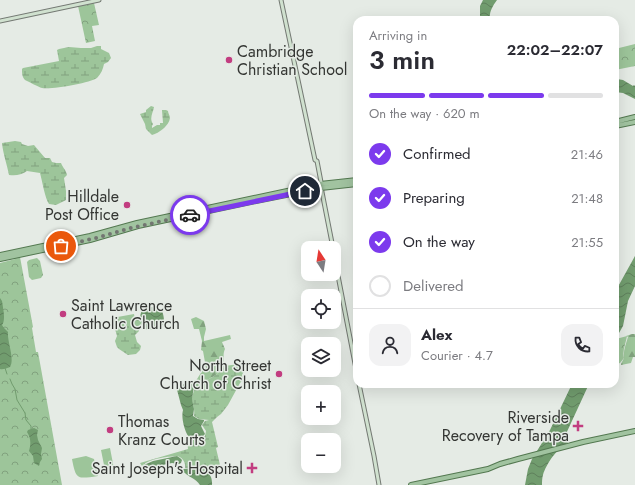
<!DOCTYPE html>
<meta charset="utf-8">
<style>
:root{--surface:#fff;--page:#f2f2f3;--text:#2b2b33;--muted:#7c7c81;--line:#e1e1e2;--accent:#7c3aed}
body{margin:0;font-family:Jost,sans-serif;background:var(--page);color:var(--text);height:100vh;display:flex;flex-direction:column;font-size:15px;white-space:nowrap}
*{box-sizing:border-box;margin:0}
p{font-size:13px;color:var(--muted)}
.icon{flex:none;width:22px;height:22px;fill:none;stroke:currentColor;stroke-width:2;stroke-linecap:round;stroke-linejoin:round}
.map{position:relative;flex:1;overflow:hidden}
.drawer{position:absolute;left:353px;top:16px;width:266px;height:372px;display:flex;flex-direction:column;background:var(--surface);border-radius:12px;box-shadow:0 4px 16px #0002}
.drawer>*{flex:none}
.needle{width:26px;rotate:348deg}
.fabs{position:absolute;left:301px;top:241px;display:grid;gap:8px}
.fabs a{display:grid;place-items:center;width:40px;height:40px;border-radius:8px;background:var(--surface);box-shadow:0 4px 16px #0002;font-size:20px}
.pin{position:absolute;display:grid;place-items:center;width:34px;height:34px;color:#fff;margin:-17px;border:2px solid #fff;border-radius:50%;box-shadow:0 1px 4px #0007}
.courier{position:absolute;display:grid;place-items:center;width:40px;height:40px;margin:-20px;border:3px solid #7c3aed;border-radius:50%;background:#fff;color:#222;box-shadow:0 1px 5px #0007}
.head em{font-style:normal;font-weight:600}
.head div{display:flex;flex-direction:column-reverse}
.head{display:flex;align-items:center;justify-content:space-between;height:68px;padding:0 16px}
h1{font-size:26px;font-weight:600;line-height:30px}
.bar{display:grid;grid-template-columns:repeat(4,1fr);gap:6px 4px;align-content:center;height:48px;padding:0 16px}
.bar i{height:5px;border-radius:3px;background:var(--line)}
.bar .selected{background:var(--accent)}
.bar p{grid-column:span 4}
.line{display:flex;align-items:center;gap:10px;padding:0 16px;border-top:1px solid var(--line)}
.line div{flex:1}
.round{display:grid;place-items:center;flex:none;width:42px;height:42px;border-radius:12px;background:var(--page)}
ol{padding:0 16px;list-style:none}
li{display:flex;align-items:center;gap:12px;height:44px}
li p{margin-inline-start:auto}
li .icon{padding:4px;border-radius:50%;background:var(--accent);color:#fff;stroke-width:4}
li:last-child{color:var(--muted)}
li i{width:22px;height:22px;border:2px solid var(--line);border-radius:50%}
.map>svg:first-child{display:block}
.forest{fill:url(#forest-firs)}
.wetland{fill:url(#wetland-marsh)}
.park{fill:url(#park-crowns)}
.pitch{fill:#9dc59a}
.water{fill:url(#water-waves)}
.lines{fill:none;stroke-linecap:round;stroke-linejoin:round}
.stream{stroke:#719c6e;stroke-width:1}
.secondary-casing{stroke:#747973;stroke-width:5}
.primary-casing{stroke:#537850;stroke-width:6}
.secondary{stroke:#d0e1cf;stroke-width:3}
.primary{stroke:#a1c3a0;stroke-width:4}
.done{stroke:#727571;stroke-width:4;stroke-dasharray:0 7.2}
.route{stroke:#7c3aed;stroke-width:5}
.poi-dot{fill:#c23d80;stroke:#e5ebe5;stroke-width:1.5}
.labels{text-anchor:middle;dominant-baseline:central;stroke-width:3;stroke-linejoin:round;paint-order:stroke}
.poi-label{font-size:16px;fill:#343633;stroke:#e5ebe5;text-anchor:end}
</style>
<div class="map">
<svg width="635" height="485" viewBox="0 0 635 485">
<defs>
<pattern id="forest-firs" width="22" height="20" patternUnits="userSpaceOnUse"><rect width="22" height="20" fill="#9dc59a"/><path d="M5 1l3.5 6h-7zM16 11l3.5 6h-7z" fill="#81a17e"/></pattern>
<pattern id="wetland-marsh" width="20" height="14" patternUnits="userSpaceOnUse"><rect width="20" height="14" fill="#9dc59a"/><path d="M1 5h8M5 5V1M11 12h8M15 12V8" fill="none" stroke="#81a17e"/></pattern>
<pattern id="park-crowns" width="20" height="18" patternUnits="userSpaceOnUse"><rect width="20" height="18" fill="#9dc59a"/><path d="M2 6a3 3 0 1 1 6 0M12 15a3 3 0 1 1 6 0" fill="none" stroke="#81a17e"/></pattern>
<pattern id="water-waves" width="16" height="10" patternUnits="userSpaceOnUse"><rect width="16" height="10" fill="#719c6e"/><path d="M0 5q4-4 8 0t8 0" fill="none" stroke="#5e805b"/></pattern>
</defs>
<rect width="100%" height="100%" fill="#e5ebe5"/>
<!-- forest -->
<path class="forest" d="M196,317L204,321L206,329L204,337V341L230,335L231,339L222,342L225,349C222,355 225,360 223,366H224C217,377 206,381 194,384L202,371L206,368L203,351L201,350L202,341L199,329H194L191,319Z
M632,334H635V357H633L631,363L621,365V364L624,358C623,351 626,344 628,337L626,336Z"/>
<!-- wetland -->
<path class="wetland" d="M97,46H101V49L109,53L111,58L108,62L104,64C103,69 101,74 97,78C90,83 51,90 42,88C38,87 30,82 25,80C22,77 22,73 22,69L23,68L59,61L57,50L59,49L69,47L81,48H91Z
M151,106L154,107C153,113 149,118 153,124L152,126V128L157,125H160V123H163C163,121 162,111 162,110H166L168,111C168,113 170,116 170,118C169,126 159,133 152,135L146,129L145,124L140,114L146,112V110Z
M15,141L21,142L22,144L28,146L34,145L45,158H50L52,162L56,163H61C63,168 66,170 67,175L64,178L66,191V200L56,205L49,204C45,199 42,180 40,173L27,171C21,175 16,176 9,175C7,164 3,154 2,143Z
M134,314L135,319L140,318L142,326L138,327L139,331L135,335L137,342L141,346L140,350L136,354L128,355L119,349L117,347L115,341L117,336L112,318Z
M240,364L244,371L242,375L243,380L240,383L228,405L221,414L217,417L212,422L218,447L216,448L220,465L207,468L205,471L196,468H185C186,462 182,457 177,456C166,457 150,458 142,466L140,463L188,449L187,439C194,437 198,440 205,436L206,431L202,425L205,421L209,420L199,419L194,416C195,408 193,406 192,400C192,393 196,390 194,384C206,381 217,377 224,366Z"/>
<!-- park -->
<path class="park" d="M94,3L99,25L92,26L95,41L86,43L78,6Z
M635,44V66L615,70V49Z
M20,257L33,327L32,328L36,352H38L62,485H0V263L19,258L0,261Z
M37,258L40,261L43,275L41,278L32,280L29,277L27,262L29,260Z
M627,336C626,343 622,351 624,358L620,363L615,365V340L616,339Z"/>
<!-- pitch -->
<path class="pitch" d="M110,448L114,469L105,470L101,450Z
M86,456L94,459L98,476C77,479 76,480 72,459Z"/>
<!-- water -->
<path class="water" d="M483,0H497C492,7 489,12 490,20H480V6Z
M617,79L623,80L633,86L634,85L635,86V99L623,93L615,92V80Z
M635,256V286L628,301L623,326L615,340V292Z
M0,298L2,301C3,308 6,320 2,325L4,328L8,332C7,342 15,359 10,367C7,368 3,370 0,369Z
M153,307C163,307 164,315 164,323C161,329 151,330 145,329C141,324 138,314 143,310C146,308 150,307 153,307Z
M188,382L192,383L194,386L192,399L194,409L193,416L198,419L204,420V421L201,426L205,434L203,436L199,438L188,436C184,429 181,417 183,410L181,405L176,386L179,384L182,385Z
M572,384H589L565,436V438L568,440L569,442C558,447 546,464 543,475C542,478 542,482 542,485H525L528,469L532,459L550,430Z
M34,428L38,430L37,435L38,440L42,448L41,454L42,459L40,462L39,466L34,463L33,456L29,451C31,444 31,438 27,432L28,430Z
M177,456L180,458L182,460L181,463L179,464L172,463L145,469L142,468L144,465L153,461Z
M192,468C203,470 213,471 212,485H200C196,478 187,477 182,470L184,469Z"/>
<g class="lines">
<!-- stream -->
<path class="stream" d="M5,368L7,374
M10,379L12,384L15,389L17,400L25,413
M25,413L26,420L31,426V429"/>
<!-- secondary casing -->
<g class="secondary-casing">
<path id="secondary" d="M281,0L315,160L317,161L321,182L320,183
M0,21L99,0
M321,187L333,248
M334,255L357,374
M359,384L374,456L379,485"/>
</g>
<!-- primary casing -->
<g class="primary-casing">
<path id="primary" d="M615,122L635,117
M615,126L635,122
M0,255L90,236L137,223L320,184L357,180
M0,259L90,240L138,226L246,203L321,188L357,184
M411,485L488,469L500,464L518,459L583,442L635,431"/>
</g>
<!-- secondary -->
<use href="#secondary" class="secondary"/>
<!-- primary -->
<use href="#primary" class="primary"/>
</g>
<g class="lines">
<!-- done -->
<path class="done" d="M61,246L96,238L131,228L190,215"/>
<!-- route -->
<path class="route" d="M190,215L305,191"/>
</g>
<!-- markers -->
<g class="poi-dot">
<circle cx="229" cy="60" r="4"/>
<circle cx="127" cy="205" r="4"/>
<circle cx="63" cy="314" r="4"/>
<circle cx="279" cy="374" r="4"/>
<path d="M576 420h4v4h4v4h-4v4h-4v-4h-4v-4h4z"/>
<circle cx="110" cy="430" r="4"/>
<path d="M250 462h4v4h4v4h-4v4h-4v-4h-4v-4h4z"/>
</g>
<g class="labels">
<!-- poi labels -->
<g class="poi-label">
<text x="237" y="51" text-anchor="start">Cambridge<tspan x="237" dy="18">Christian School</tspan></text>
<text x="119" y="196">Hilldale<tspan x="119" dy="18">Post Office</tspan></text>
<text x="71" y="305" text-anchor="start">Saint Lawrence<tspan x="71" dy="18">Catholic Church</tspan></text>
<text x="271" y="365">North Street<tspan x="271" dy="18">Church of Christ</tspan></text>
<text x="569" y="417">Riverside<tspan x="569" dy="18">Recovery of Tampa</tspan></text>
<text x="118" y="421" text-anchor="start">Thomas<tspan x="118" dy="18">Kranz Courts</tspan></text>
<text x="243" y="468">Saint Joseph's Hospital</text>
</g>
</g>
</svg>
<div class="fabs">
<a><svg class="needle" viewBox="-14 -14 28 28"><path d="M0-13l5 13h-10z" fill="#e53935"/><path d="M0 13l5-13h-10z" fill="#7c7c81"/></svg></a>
<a><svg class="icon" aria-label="locate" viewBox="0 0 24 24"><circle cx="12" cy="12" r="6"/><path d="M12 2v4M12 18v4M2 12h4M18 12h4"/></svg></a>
<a><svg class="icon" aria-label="layers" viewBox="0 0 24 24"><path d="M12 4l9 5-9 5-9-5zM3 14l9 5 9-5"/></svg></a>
<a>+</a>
<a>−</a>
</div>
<div class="pin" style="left:61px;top:246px;background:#ea580c"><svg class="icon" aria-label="bag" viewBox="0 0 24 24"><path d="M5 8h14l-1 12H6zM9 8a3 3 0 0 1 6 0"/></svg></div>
<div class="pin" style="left:305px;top:191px;background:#1f2937"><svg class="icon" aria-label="home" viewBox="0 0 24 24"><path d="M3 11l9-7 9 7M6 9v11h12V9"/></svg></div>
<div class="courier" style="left:190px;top:215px"><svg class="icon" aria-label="car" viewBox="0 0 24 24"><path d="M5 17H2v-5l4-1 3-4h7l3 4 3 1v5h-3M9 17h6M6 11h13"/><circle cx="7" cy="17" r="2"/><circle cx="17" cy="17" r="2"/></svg></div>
<section class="drawer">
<div class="head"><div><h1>3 min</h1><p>Arriving in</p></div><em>22:02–22:07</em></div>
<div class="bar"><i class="selected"></i><i class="selected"></i><i class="selected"></i><i></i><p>On the way · 620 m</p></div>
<ol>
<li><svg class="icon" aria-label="check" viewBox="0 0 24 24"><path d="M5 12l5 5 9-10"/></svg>Confirmed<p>21:46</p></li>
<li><svg class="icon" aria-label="check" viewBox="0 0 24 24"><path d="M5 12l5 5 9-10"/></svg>Preparing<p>21:48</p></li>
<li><svg class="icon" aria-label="check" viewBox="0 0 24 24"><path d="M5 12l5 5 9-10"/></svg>On the way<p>21:55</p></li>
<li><i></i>Delivered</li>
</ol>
<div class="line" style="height:72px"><a class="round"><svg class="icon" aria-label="person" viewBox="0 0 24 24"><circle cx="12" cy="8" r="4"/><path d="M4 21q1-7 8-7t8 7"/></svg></a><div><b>Alex</b><p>Courier · 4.7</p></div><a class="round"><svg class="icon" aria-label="phone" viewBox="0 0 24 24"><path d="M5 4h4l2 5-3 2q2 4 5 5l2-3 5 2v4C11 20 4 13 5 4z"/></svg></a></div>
</section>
</div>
